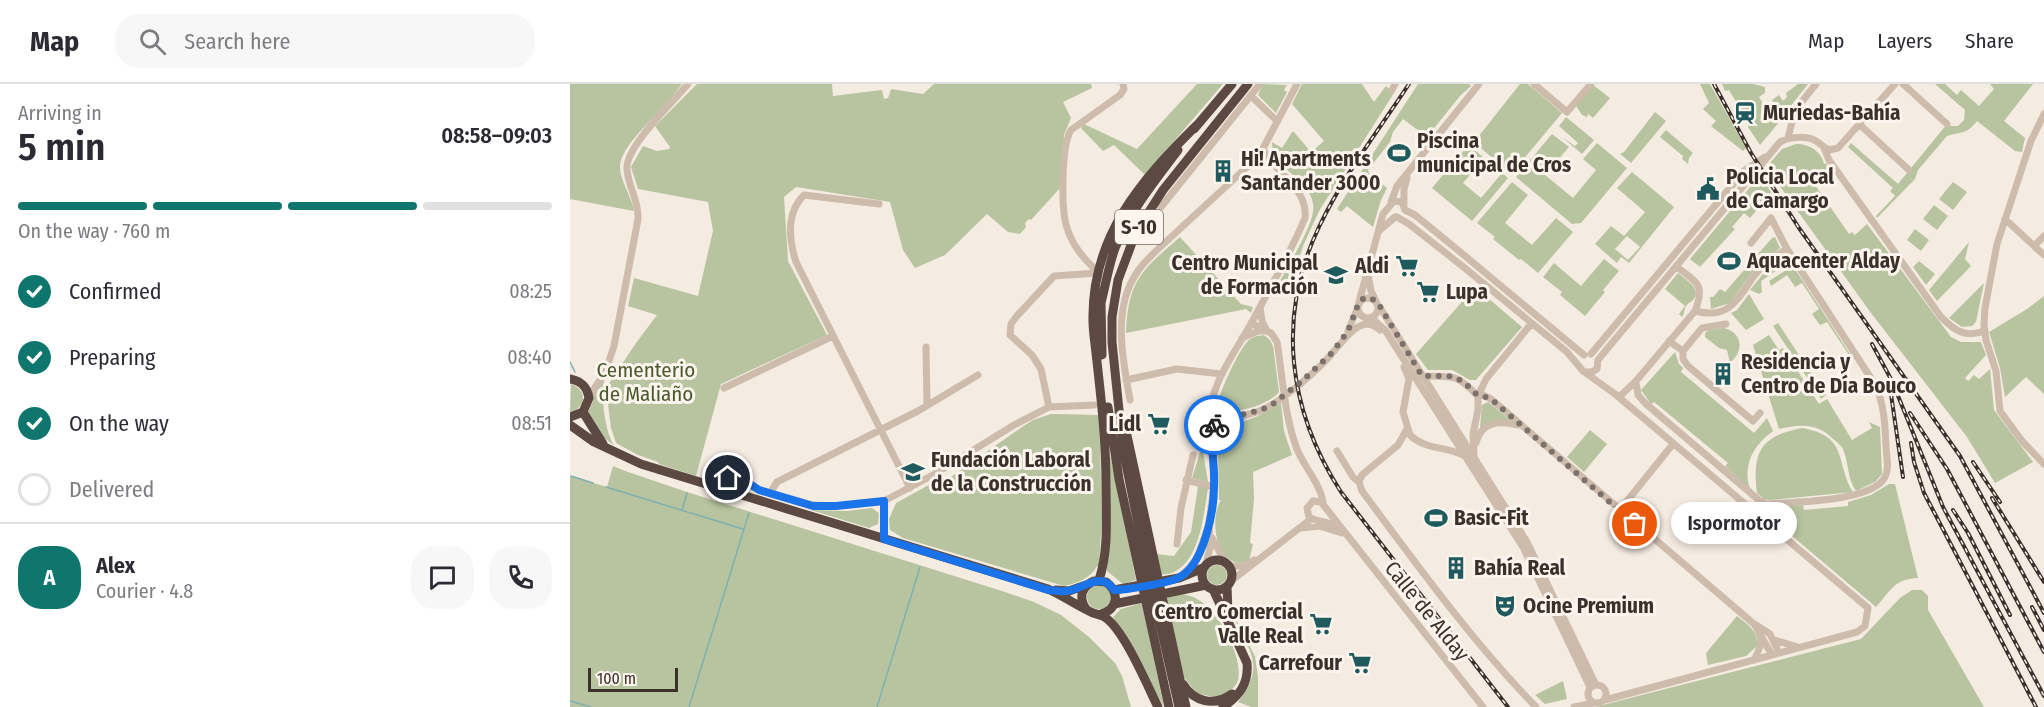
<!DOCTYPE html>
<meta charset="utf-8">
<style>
:root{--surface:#fff;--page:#f7f7f7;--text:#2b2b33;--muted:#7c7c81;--line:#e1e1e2;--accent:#0f766e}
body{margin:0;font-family:"Fira Sans Condensed",sans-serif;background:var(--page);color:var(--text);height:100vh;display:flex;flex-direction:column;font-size:22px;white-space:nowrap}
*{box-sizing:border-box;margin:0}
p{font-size:20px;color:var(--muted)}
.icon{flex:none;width:33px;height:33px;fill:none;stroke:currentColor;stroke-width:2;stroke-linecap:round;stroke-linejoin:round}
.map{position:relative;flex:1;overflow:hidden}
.panel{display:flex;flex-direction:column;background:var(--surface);width:570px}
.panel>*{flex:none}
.scale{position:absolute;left:18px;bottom:15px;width:90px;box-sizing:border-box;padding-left:6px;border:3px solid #3b302b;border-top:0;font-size:16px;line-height:21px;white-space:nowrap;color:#3b302b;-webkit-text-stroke:4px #fbf5ee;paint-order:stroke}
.pin{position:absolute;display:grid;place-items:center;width:51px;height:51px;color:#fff;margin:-26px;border:3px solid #fff;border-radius:50%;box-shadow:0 2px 6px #0007}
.courier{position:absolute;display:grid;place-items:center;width:60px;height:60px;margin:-30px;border:4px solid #1a73e8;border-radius:50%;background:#fff;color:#222;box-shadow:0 2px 8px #0007}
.bubble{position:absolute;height:42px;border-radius:21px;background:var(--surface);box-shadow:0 3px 9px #0003;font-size:20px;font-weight:600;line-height:42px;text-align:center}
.headline em{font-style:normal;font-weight:600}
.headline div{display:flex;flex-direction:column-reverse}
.headline{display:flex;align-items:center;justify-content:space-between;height:102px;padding:0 18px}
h1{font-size:39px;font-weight:600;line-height:45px}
.bar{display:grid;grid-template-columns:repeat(4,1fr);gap:9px 6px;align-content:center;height:72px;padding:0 18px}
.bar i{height:8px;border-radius:4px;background:var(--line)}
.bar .selected{background:var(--accent)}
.bar p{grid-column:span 4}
.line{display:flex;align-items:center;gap:15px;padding:0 18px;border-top:2px solid var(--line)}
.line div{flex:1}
.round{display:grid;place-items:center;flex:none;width:63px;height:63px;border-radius:24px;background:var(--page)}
ol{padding:0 18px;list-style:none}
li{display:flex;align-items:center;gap:18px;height:66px}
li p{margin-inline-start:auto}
li .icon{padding:6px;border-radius:50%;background:var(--accent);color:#fff;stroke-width:4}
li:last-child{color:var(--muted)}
li i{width:33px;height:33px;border:3px solid var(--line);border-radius:50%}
header{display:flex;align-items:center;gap:36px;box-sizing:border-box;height:84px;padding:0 30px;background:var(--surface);border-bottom:2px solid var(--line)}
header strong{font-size:28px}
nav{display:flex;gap:33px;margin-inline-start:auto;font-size:21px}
.search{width:420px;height:54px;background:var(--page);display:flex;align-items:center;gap:15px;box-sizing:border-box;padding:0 21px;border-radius:24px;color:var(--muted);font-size:22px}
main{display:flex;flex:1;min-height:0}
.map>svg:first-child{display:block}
.green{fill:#b8c4a0;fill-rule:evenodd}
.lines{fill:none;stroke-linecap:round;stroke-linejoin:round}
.stream{stroke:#7fb0b2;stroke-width:1.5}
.minor{stroke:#cdbbac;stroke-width:7}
.highway{stroke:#5c4a42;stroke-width:9}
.rail-casing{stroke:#3b302b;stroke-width:4}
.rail{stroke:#fbf5ee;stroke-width:1.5;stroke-dasharray:4.5;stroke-linecap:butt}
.done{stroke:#7c716b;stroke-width:6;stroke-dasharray:0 10.8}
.route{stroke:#1a73e8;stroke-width:8}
.labels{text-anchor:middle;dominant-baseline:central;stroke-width:6;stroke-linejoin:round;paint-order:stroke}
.shield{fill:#fbf5ee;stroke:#756b66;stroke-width:1.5}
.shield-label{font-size:20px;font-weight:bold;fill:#3b302b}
.poi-label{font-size:21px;font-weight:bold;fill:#3b302b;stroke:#fbf5ee;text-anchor:start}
.park-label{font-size:21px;fill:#4a5a2e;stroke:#fbf5ee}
.street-label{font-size:21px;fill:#3b302b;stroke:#fbf5ee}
</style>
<header>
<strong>Map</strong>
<div class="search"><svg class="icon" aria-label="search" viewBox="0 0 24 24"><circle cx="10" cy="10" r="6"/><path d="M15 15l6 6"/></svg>Search here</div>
<nav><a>Map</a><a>Layers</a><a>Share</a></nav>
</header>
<main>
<section class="panel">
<div class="headline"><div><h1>5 min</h1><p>Arriving in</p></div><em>08:58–09:03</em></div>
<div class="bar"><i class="selected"></i><i class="selected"></i><i class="selected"></i><i></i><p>On the way · 760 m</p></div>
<ol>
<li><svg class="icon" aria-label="check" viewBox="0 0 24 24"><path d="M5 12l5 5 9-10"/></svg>Confirmed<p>08:25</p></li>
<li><svg class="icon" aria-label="check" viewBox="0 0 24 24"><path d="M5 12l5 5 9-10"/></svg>Preparing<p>08:40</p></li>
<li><svg class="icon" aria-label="check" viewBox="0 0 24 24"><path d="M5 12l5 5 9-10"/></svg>On the way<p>08:51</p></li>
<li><i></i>Delivered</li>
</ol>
<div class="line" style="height:108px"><b class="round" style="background:var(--accent);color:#fff">A</b><div><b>Alex</b><p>Courier · 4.8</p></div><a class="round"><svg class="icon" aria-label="chat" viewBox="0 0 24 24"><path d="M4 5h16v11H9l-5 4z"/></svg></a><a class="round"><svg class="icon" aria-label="phone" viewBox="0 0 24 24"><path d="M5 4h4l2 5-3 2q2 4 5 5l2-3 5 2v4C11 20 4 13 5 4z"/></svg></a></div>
</section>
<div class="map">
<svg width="1474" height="623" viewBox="0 0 1474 623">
<rect width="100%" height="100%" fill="#f4ebe1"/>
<!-- green -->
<path class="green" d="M0,0H112C105,9 98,18 91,26C79,38 51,64 50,82C49,95 62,113 64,127L0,115Z
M127,0H262L263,12L312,6L314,15L318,14L321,5L353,10L364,0H521L522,4L493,18L501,34L494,51L491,103L461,136L459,135L455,139L456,143L450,150L438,148L417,130L375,171L345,184L333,166L320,118L226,103L214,113L218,177L257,251L151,300L126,392L89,380L88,378L68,371L46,359L41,344L36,304L66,259L87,231L58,222L64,194L128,212L143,147L138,118L68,105L61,83L73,62L87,67L99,65L100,63L85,42Z
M627,0H653L575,91L544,61L533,67L511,44L514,40L567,65Z
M693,0L717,1L714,6L717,8L706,29L688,11Z
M732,0H792L804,18L816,2L824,9L749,127L733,162L723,194L717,195L711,208L706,210L704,208C714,189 740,147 743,128C748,97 701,86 702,58L712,64L723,47L741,68L754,57L722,20Z
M848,0H899L901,2L890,12L853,58L847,51L849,47L833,35L823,48L820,58L798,86L799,89L817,104L811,116L803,143L777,122L771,128L767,125Z
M950,0H958L992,29L941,90L904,58Z
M1130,0H1140L1176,64L1173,67L1141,42L1146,37L1133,25L1139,19Z
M1152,0H1183L1195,3V9L1189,13L1198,28L1205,24L1215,31L1190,61L1178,43L1179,32L1175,25L1171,26L1159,6L1155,7Z
M1228,0H1238L1216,28L1207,24L1202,16L1209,11L1213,17L1217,13L1216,9Z
M1365,0H1375L1387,11L1391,6L1409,22L1424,5L1420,0H1463L1434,37L1455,54L1452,68L1445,67L1407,37C1396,51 1392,47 1377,52L1348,86L1345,95L1307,134L1306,132L1325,112L1320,107L1323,104L1278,63L1281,59L1328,100L1377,40L1378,42H1388L1394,36L1395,26Z
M1023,1L1040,14L1023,34L1018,30L1017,33L1012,31L1006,22Z
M1085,28L1096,37L1061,79L1050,70L1054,68Z
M996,33L1024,56L1012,70L992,53L1005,62L1008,59L989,42Z
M1096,46L1123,69L1119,74L1118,80L1112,75L1113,72L1090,53Z
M982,50L999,63L975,91L1003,114L1026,86L1013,75L1027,59L1057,84L1011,139L1002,140L946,93Z
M895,58L914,74L893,99L911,114L932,89L938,94L902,137L862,104L896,64L892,61Z
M1226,60C1240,60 1252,68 1254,80L1256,79L1259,84L1252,96L1245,101L1279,150L1282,148L1285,151L1297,140L1381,253L1391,258H1411L1416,271L1395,294L1398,297L1404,291L1409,295L1420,285L1424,326L1463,378L1425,399L1397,353L1301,229L1201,90L1206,88L1200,79L1212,65Z
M1062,88L1104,123L1059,179L1051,173L1047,179L1025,160L1041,142L1054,152L1075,128L1047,104ZM1057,152L1070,163L1058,176L1045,165Z
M1193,95L1204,113L1193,119L1180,134L1174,129L1162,143L1165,145L1130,183L1120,175L1186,96Z
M942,98L958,111L935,139L962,161L986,134L1003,148L968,189L951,175L949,176L923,155L925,153L907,139Z
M1383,98L1397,108L1383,126L1369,115Z
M1364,121L1378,132L1367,146L1353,135Z
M1345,145L1359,156L1351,167L1337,156Z
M610,153L671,220L683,223L681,229L676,225L556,249C558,196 572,186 610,153Z
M1205,153L1210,164L1184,186L1160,219L1141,225L1140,213H1143L1150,205L1155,208L1202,154Z
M1399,158L1395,175L1401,182L1367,217L1359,206Z
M1214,172L1218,177L1216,180L1191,197L1192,208L1189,210L1180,206L1197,185Z
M1034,175L1049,187L1033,206L1035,208L1015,232L990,211L992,208L973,193L984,179L1011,202Z
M1349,177L1365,190L1356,201L1343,183Z
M1221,183L1225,185L1280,270L1279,271L1257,238L1250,241L1242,230L1249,225L1232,199L1225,203L1217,191L1201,202L1199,197Z
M1108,189C1116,196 1134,206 1122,217C1119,219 1117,220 1115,224C1114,227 1114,231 1112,233L1109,230L1115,222L1095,205Z
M1414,199L1406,238L1402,242L1392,243L1379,234Z
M905,203L952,243L906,296H900L882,286H858L846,270Z
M1179,210L1194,235L1176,246L1161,229L1167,226Z
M1474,212V310L1456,293L1435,313L1430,284L1419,248L1457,225Z
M1208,239L1231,274L1226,277L1203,242Z
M1154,244C1173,249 1174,267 1160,279L1157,266L1149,264L1135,253V249L1139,246Z
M694,251L700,256L703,262L709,308C700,320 657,336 648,319C650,307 668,268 677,258C681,253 687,252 694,251Z
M1199,251L1209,266L1213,264L1249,320L1257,315L1282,356L1302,344L1299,338L1310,343L1312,390L1305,398L1286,407C1277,395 1279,379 1273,365C1271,361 1267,358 1263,355C1248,339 1229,340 1209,345L1183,261Z
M1105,268L1109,280L1113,284L1111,288L1184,349L1197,334L1203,347C1184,361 1172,380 1180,405L1155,382L1158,379L1084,318L1081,320L1071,306Z
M1233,277L1256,311L1251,315L1228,280Z
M35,295C30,309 35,351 45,362L33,353L18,329L23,317L22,309Z
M1,300C17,305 17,324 0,328Z
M918,318L940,336V337L910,344L912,321Z
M711,319L714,347L722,371L683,388L684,415L680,459L683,460L679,477C647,489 638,436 651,416H649L648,369L659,357L667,340L688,332Z
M481,330L529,331L532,434L529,482H527C522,493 506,500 494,502L333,454L320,446L319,435L326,419L368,396L378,395L452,343L463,336Z
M1232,344C1279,352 1265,378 1283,408L1200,416L1194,415L1187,409C1182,369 1190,352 1232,344Z
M1020,346L1037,360L1014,388L997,373Z
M632,362L638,398L622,394Z
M539,373H541L566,496L553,500L537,487Z
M43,382L58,388L117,408L435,508L464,518L491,531L519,553L545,579L552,592L561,623H0V392L37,403Z
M1319,400H1325L1348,494C1323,495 1321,507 1306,523L1189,424L1233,421L1234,426L1278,422V418L1301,411Z
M628,402L638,404C634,429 630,476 604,488C600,490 594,490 590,491L586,470L604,472L621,448Z
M302,424L309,429L308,440L299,444L241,426L277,427Z
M637 491a10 10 0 1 1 20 0a10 10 0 1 1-20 0Z
M517 513a12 12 0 1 1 24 0a12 12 0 1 1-24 0Z
M1342,506H1352L1358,512V526L1414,623H1025L1291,555L1330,514Z
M611,510C620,511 627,514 633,519C650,531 676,578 667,599C663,606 655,610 649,614L626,609L614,593L595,514Z
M572,519L594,623L543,533L551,525Z
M660,521L667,538L685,572L688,593V623H681L668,618C701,575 672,564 660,521Z
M1167,532C1178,541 1189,547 1187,562L1176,572L1138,581L1136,569Z
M993,597L997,615L975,620L965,611Z"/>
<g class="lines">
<!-- stream -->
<path class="stream" d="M0,278L5,288
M1,392L23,399
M36,403L173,445
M112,426L117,409
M0,617L21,623
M119,623L179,429
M307,623L350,483"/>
<!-- minor -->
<path class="minor" d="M964,0L997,28L1021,0
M1333,0L1377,40
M822,6L825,0
M681,12L707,37
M1474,30L1461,57L1427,160L1415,224L1414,241L1416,256L1426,287L1430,327L1452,357L1474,380
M1289,40L1339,86
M1218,54L1225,26L1246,0
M1254,64L1259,76L1371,233C1385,247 1395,254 1415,247
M821,118L827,102L909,0
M309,120L234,111C216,129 219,156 226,178L340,404
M834,120V105L837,94
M591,123L690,0
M835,126L845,131L883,162L1014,271
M827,133L839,140L896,185L997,268L1013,287L1045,310L1298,524L1295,542L1287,548L1035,616
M1435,135L1464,162L1474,152
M810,146L825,133
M1181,159L1201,134L1217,165
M1464,162L1474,171
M523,188V183C511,172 502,160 497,144C491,126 491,62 501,46L550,11L554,5L553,0
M798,191L801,207L806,217
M788 224a10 10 0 1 1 20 0a10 10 0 1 1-20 0Z
M789,218L813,130L824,117L832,118L835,126
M809,222L957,458L1026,601
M802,234L815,246L953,463L1020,603
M681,239L701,249L707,258C713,294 714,331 727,365C734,383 752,402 753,420
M778,247L788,223
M672,254L688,247H697L692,237L690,223
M1099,257L1113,267V275L1118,282L1183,337L1190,329
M356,263L357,321
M1113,267L1132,244L1156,240
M762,269C775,256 791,228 810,246
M1021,270L1174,87L1195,73
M834,283L839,295L833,328L840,351C855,366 875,362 893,371
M1015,288H1022L1027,285L1028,276L1037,265L1210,58C1220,53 1236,51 1246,57C1251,60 1253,63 1259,66L1268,64L1325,0
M852,292C884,293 884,288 908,312
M556,296L607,285L652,290
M1066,297L1068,311L1075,319L1190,417L1196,420C1221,418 1303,418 1315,393C1320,384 1316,371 1316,361C1315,340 1314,321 1306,302L1217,165C1205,172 1192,181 1184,192C1167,216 1159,236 1125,227
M154,304L263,252
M908,312L913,311L921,315L1184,540C1194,554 1192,561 1184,576
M19,313L36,286L44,262L68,135C69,116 58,103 57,85C55,63 103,18 118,0
M1049,313L1066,297L1125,227C1136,199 1126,199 1106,182
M560,316C553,277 542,226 566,190C571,181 580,173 587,166L689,72L727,0
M641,320L651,330L664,332
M479,323L471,285L462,271L440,251L441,240L446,233L484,192L527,189
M653,341C668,331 677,332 692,326C713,316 749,286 764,267
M641,344C634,307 665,269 682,238C700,204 720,170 735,134C738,103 705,90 693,65
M837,345L828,361L792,391L789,398L792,407C847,481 902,557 966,623
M906,359C911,338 929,336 947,341
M767,367L783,393L789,398
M904,372L903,350L908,326V312L916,295L961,240
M643,373C650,358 657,344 670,334
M137,388L180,400L189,406L243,421L266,422L314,417
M616,396L644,403
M200,409L207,398L348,327L408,291
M743,417L751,418L913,623
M743,417L737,424L739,433C748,439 759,437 769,443
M1049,427L1103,360
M731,444L749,442L772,449
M642,454L655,478
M314,455V417L363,391L444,341L479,323L524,321
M607,460L611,424L623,371
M636,480L640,464L639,438L644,403L642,354L640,347L645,340L653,341
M660,482H674L684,476
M611,492L626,477L637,446
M661,497L741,435
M1186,541L1200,550L1209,569
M1191,552L1202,571
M1204,556L1228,563
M1018 610a9 9 0 1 1 18 0a9 9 0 1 1-18 0Z
M1004,623L1024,619"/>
<!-- highway -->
<path class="highway" d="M624,45L662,0
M531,219L532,271
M530,223C535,204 538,184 545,164C560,127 584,98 608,66
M0,295C11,297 17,302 19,314L13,328L0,333
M538,323L549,395L599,623
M13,328L33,360
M0,341L24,358L71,380L478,505C493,512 505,520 519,527C525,531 531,530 536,534C555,548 577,601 588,623
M556,347L616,623
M632 491a15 15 0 1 1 30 0a15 15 0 1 1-30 0Z
M529,496C539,466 536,432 536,401C536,356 531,313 526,269C525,258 523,248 523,237C521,153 571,96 627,41
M657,502L658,529
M643,505L677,579C679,600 669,612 653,623
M486,506L499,507L516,501
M544,506L609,494L633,484
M544,520L636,501
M516,525C508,513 512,502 524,497L536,498C550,508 548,525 531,530
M613,600C624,618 644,623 662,610
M609,623L575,474L553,365L542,258V233L548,196L566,148L593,106L678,0"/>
<!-- rail casing -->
<g class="rail-casing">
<path id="rail" d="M839,0C809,46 773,92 749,143C706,233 718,326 771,408L938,623
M1144,0L1181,69L1229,144L1390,372L1474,529
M1302,260L1322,297L1373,423L1474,612
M1321,310L1333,393
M1340,329L1377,385L1474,568
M1341,359L1344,378L1354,409L1466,623
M1403,378L1430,418
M1422,414L1474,498
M1383,426L1398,449L1440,531
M1462,523L1474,546"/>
</g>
<!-- rail -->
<use href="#rail" class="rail"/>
</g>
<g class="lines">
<!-- done -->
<path class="done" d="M644,341H653L666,332L691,326L703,320L732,297L762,269L778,247L789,218L794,214H801L808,219L852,292C884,293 884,287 908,312H913L921,315L1065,440"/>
<!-- route -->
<path class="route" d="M158,394L180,400L189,406L243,422H266L314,417V455L478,506C484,506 491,508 497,507C514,505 531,486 544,506C556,506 598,499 608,494C634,482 644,427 644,402C645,384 642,364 640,347L644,341"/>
</g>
<!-- icons -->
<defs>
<g id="station-bare" transform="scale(1.8)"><path d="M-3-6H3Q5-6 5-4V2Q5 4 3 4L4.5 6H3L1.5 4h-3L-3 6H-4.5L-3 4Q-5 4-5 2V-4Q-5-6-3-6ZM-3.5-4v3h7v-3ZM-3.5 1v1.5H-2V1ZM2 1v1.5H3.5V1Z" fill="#1f5a5e" stroke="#fbf5ee" stroke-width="2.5" paint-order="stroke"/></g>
<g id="stadium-bare" transform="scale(1.8)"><path d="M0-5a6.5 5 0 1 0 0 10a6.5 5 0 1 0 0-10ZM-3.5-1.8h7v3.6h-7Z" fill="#1f5a5e" stroke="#fbf5ee" stroke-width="2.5" paint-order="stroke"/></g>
<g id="building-bare" transform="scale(1.8)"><path d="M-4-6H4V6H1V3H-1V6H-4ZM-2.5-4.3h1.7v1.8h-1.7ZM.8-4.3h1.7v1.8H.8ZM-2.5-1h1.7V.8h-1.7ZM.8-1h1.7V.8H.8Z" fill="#1f5a5e" stroke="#fbf5ee" stroke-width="2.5" paint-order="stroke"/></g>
<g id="civic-bare" transform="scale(1.8)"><path d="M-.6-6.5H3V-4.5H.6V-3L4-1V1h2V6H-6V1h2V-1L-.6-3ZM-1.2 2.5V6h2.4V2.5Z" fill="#1f5a5e" stroke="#fbf5ee" stroke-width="2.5" paint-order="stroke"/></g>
<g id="supermarket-bare" transform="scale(1.8)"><path d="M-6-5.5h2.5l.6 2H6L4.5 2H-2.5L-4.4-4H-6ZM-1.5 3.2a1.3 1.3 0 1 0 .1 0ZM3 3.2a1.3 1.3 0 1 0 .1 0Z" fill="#1f5a5e" stroke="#fbf5ee" stroke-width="2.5" paint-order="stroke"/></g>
<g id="school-bare" transform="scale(1.8)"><path d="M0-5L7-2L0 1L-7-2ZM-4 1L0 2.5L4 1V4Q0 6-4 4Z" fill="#1f5a5e" stroke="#fbf5ee" stroke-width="2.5" paint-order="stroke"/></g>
<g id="theatre-bare" transform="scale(1.8)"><path d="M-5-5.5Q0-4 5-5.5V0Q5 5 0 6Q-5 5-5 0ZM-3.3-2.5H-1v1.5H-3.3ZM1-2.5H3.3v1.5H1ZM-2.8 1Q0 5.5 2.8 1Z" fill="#1f5a5e" stroke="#fbf5ee" stroke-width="2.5" paint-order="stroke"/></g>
</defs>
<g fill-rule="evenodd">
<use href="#station-bare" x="1175" y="29"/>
<use href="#stadium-bare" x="829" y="69"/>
<use href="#building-bare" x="653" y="87"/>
<use href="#civic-bare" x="1138" y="105"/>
<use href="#stadium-bare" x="1159" y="177"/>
<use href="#supermarket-bare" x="837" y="182"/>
<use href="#school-bare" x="766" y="191"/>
<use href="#supermarket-bare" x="858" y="208"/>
<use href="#building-bare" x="1153" y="290"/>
<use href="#supermarket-bare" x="589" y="340"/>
<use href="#school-bare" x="343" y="388"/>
<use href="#stadium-bare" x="866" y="434"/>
<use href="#building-bare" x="886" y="484"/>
<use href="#theatre-bare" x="935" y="522"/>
<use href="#supermarket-bare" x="751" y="540"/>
<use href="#supermarket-bare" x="790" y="579"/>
</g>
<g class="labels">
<!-- shield labels -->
<rect class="shield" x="545" y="126" width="48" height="34" rx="4.5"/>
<g class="shield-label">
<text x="569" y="143">S-10</text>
</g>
<!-- poi labels -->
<g class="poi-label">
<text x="1193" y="29">Muriedas-Bahía</text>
<text x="847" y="57">Piscina<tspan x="847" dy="24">municipal de Cros</tspan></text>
<text x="671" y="75">Hi! Apartments<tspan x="671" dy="24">Santander 3000</tspan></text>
<text x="1156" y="93">Policia Local<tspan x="1156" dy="24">de Camargo</tspan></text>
<text x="1177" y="177">Aquacenter Alday</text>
<text x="748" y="179" text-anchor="end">Centro Municipal<tspan x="748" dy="24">de Formación</tspan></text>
<text x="819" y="182" text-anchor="end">Aldi</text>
<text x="876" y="208">Lupa</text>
<text x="1171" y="278">Residencia y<tspan x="1171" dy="24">Centro de Día Bouco</tspan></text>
<text x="571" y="340" text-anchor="end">Lidl</text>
<text x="361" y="376">Fundación Laboral<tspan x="361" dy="24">de la Construcción</tspan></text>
<text x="884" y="434">Basic-Fit</text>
<text x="904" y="484">Bahía Real</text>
<text x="953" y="522">Ocine Premium</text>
<text x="733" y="528" text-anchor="end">Centro Comercial<tspan x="733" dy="24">Valle Real</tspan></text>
<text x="772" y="579" text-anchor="end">Carrefour</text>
</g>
<!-- park labels -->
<g class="park-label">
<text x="76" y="286">Cementerio<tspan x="76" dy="24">de Maliaño</tspan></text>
</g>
<!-- street labels -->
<g class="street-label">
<text transform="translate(857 527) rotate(51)">Calle de Alday</text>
</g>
</g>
</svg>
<div class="scale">100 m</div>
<div class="pin" style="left:1065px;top:440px;background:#ea580c"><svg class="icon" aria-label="bag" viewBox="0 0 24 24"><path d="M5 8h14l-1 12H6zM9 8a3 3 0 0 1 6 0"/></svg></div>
<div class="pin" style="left:158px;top:394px;background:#1f2937"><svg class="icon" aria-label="home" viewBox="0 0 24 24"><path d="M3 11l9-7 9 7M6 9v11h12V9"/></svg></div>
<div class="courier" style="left:644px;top:341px"><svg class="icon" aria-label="bike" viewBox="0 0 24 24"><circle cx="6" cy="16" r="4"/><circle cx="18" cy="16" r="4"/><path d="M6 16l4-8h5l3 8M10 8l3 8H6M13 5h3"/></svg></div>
<div class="bubble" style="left:1101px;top:418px;width:126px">Ispormotor</div>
</div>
</main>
